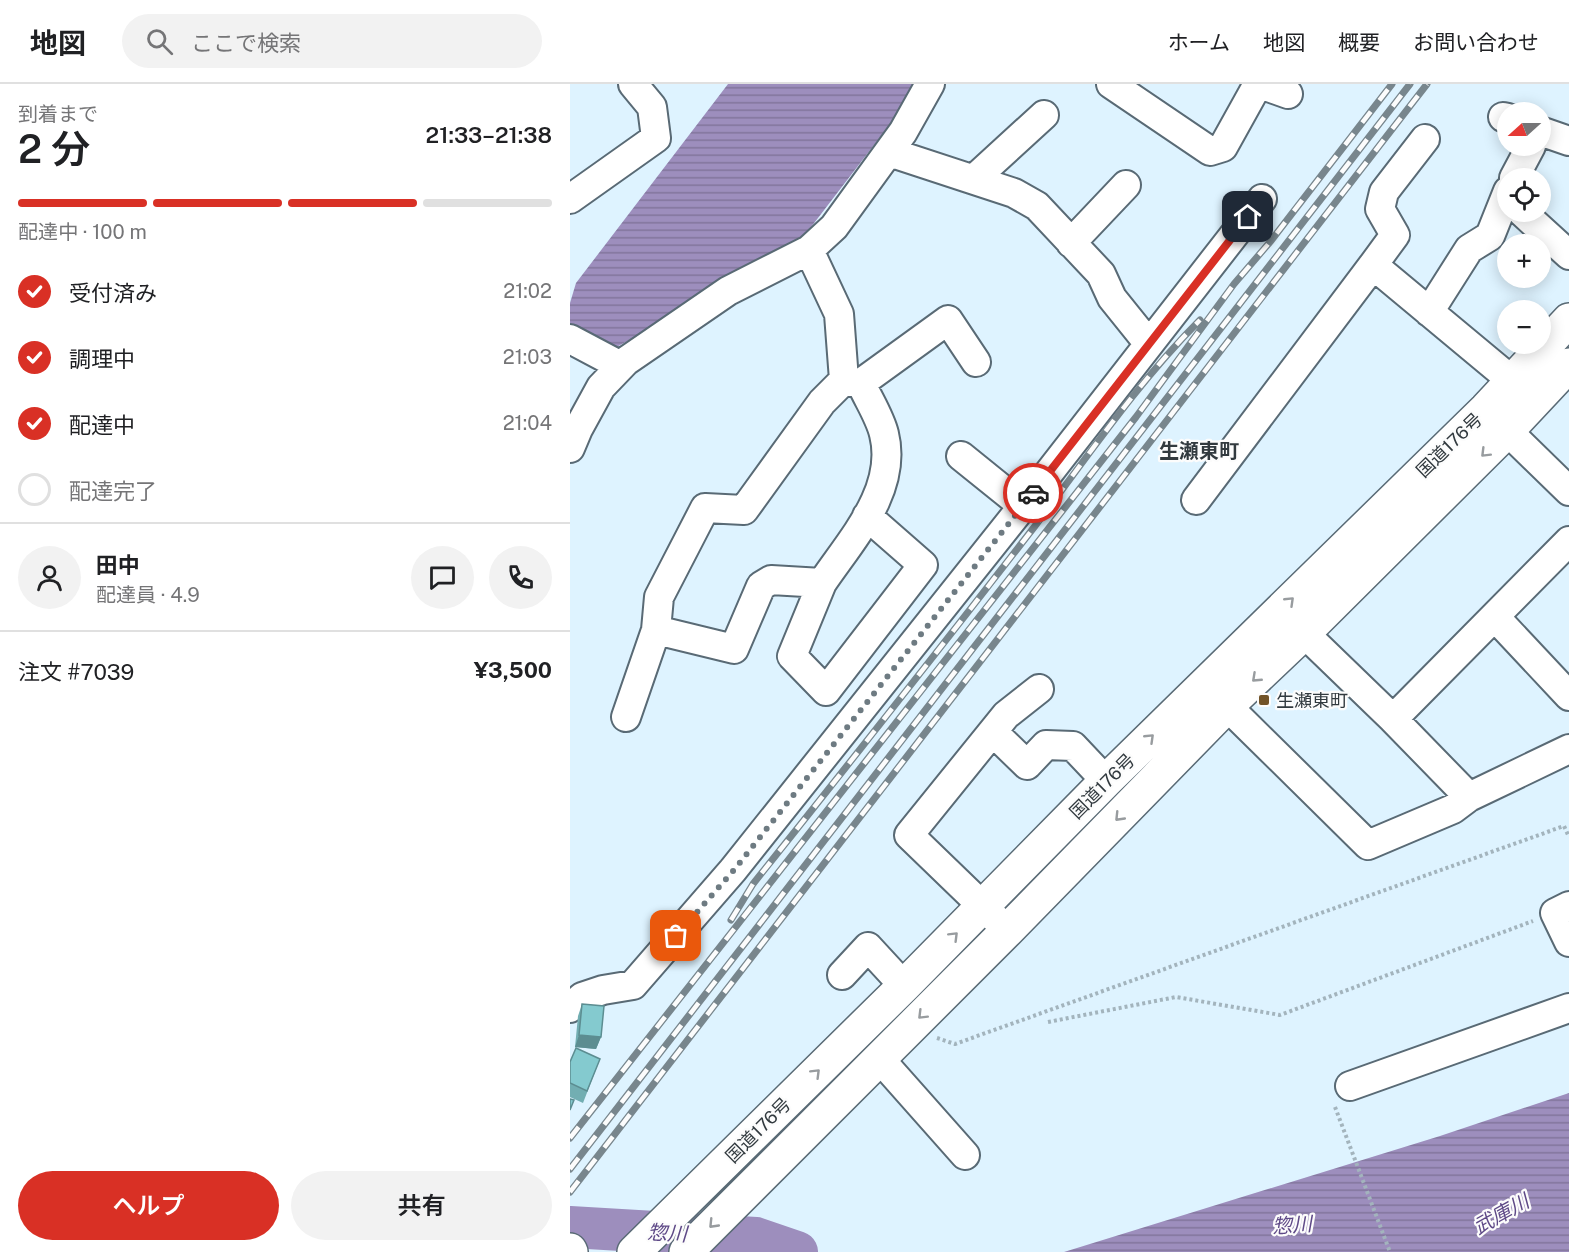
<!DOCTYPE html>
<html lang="ja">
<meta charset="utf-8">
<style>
:root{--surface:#fff;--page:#f2f2f2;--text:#202124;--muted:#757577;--line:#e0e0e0;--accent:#d93025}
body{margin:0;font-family:"Public Sans","Noto Sans JP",sans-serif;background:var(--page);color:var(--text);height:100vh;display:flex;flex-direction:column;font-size:22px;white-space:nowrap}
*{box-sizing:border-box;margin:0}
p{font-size:20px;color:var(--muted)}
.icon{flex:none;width:33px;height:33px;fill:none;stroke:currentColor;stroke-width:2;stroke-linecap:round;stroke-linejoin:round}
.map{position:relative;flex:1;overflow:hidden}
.drawer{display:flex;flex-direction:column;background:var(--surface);width:570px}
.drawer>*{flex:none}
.needle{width:39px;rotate:249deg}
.tools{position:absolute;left:927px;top:18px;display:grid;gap:12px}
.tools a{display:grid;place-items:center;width:54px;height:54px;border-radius:50%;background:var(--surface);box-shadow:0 3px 15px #0003;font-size:30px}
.pin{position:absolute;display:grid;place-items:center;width:51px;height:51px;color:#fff;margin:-26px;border-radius:12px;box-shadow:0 3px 9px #0006}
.courier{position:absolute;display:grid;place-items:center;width:60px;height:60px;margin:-30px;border:4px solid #d93025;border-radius:50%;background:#fff;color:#222;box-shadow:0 2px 8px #0007}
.headline em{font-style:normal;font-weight:600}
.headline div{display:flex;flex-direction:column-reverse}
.headline{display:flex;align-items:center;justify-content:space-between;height:102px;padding:0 18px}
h1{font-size:39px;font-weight:600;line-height:45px}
.bar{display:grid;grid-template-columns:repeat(4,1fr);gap:9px 6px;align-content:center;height:72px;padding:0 18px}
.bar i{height:8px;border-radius:4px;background:var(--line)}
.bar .active{background:var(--accent)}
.bar p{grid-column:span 4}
.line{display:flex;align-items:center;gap:15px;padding:0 18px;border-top:2px solid var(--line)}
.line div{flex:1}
.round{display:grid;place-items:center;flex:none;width:63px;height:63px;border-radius:32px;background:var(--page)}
ol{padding:0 18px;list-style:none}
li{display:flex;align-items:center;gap:18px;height:66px}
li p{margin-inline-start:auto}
li .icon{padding:6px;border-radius:50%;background:var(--accent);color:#fff;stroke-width:4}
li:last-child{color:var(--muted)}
li i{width:33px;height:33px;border:3px solid var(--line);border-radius:50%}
.cta{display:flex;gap:12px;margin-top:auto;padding:12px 18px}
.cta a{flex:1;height:69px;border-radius:36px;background:var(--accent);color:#fff;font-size:24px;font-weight:600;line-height:69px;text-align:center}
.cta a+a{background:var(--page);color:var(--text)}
header{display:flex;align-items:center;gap:36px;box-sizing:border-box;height:84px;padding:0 30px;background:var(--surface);border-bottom:2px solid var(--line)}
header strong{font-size:28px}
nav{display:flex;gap:33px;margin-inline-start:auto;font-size:21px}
.search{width:420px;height:54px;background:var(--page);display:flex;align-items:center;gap:15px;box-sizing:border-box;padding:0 21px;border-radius:33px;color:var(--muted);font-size:22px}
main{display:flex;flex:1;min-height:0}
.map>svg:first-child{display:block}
.water{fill:url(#water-rules)}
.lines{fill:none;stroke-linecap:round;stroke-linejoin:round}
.river{stroke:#9d8ebd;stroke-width:42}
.minor-casing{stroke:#596a75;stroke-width:32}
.major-casing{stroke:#596a75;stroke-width:36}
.highway-casing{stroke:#596a75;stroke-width:36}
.path{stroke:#a3b4bd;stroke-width:4;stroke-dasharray:3 3;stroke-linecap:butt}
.minor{stroke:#fff;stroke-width:28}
.major{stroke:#fff;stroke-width:33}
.highway{stroke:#fff;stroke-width:33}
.rail-casing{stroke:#78868d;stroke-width:7}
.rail{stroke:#fcfcfc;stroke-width:4.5;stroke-dasharray:14;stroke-linecap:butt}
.wall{fill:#72aeb2}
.shaded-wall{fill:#5c8d91}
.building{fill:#84cacf;stroke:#5c8d91;stroke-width:1.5}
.oneway{stroke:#989c9f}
.done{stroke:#6e7b82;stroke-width:6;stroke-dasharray:0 10.8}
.route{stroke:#d93025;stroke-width:8}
.poi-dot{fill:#715328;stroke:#fcfcfc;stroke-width:2}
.labels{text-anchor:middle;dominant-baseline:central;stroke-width:4.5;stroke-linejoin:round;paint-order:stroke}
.street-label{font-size:18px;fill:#323a3f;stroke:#fcfcfc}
.poi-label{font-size:18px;fill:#323a3f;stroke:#fcfcfc;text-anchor:start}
.neighbourhood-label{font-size:20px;font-weight:bold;fill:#323a3f;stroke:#fcfcfc}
.water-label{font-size:20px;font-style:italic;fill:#5e4987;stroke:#fcfcfc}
</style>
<header>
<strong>地図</strong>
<div class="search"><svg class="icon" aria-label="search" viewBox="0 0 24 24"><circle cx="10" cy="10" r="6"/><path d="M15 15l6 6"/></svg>ここで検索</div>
<nav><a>ホーム</a><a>地図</a><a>概要</a><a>お問い合わせ</a></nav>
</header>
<main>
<section class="drawer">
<div class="headline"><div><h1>2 分</h1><p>到着まで</p></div><em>21:33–21:38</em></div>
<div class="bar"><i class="active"></i><i class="active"></i><i class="active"></i><i></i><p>配達中 · 100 m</p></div>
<ol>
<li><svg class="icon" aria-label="check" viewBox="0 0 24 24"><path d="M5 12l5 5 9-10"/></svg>受付済み<p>21:02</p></li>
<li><svg class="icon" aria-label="check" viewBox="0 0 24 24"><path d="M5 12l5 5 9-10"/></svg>調理中<p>21:03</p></li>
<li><svg class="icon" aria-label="check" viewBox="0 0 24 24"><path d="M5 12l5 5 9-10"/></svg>配達中<p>21:04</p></li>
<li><i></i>配達完了</li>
</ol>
<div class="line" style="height:108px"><a class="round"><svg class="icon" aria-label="person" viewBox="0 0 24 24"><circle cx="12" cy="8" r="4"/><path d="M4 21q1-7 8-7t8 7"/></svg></a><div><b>田中</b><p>配達員 · 4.9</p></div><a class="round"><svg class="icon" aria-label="chat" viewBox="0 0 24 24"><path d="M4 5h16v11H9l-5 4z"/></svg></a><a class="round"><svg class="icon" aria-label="phone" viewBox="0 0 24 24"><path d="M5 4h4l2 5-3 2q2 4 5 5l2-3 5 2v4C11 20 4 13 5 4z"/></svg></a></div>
<div class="line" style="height:78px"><div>注文 #7039</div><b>¥3,500</b></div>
<div class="cta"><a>ヘルプ</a><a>共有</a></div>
</section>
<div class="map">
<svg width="999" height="1168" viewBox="0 0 999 1168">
<defs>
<pattern id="water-rules" width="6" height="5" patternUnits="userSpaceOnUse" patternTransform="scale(1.5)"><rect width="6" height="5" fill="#9d8ebd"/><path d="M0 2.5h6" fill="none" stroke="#81759b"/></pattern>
</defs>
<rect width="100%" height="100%" fill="#def3ff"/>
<!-- water -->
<path class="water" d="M158,0H344L324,35L228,160L45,264L0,242V219L6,199Z
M999,1009V1168H494L870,1052Z"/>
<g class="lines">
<!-- river -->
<path class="river" d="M0,1143L186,1154L227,1168"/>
<!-- minor casing -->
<g class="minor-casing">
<path id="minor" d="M541,0L640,67L653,63L688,0
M690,0L718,10
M933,33L938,34
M970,47L999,57
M319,68L444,109L467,122L531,190L542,214L579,260
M944,94L961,62
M404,95L474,31
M0,115L86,54L82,23L63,0
M952,128L999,171
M501,159L556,101
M239,166L269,230L274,296L252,318L174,426L135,424L89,513L86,546L164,565L191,502L201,496L252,499C281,456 328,406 314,350C310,333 298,315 291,299
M803,181L825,151L810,125L814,108L855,55
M859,228L899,165L920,152L938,107
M0,255L51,282
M274,296L291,299L378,236L406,278
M921,331L999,407
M0,364L8,345L31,303L56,277L158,207L239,166L264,143L333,48L360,0
M391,372L453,422
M626,416L803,181L958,310
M252,499L222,572L256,607L353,481L297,432
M925,533L999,612
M734,549L823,635L899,713L999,665
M657,622L798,761L883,725L899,713
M56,633L86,546
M823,635L999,457
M423,648L457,681L476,661L503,662L536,697
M999,822L985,829L999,858
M429,838L339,751L436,631L469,605
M272,891L298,863L334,902
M0,924L12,913L33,906L63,901L163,786L453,422L692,115
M309,974L395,1071
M780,1002L999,924"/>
</g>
<!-- major casing -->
<g class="major-casing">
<path id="major" d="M0,1166L1,1168"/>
</g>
<!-- highway casing -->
<g class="highway-casing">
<path id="highway" d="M64,1168L334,902L536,697L916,325L999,236
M116,1168L438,846L657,622L734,549L937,347L999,281"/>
</g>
<!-- path -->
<path class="path" d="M478,938L606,913L710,931L963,837
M367,954L385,960L994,742L999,753
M765,1023L820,1168"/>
<!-- minor -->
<use href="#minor" class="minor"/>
<!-- major -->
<use href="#major" class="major"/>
<!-- highway -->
<use href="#highway" class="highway"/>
<!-- rail casing -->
<g class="rail-casing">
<path id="rail" d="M161,836L183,800C278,681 372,562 465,442C518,372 568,298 630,236
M0,1054L566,333L664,200L700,158L822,0
M0,1085L840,0
M0,1108L857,0"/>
</g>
<!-- rail -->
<use href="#rail" class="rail"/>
</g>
<!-- wall -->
<path class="wall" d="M12,920L31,953L26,965L5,963L8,932Z
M30,975L13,1019L0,1013V978Z"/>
<!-- shaded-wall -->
<path class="shaded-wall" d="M9,951L31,953L26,965L5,963Z"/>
<!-- building -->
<path class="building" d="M12,920L34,922L31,953L9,951Z
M6,964L30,975L17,1007L0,999V978Z
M0,1015L4,1016L0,1026Z"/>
<!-- one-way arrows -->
<defs><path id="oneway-chevron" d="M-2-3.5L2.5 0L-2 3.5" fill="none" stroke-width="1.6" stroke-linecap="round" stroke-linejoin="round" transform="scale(1.5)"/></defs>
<g class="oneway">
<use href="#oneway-chevron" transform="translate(915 369) rotate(135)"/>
<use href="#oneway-chevron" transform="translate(720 517) rotate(-44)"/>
<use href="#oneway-chevron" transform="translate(686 594) rotate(137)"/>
<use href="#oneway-chevron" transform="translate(580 654) rotate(-44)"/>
<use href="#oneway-chevron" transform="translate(549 733) rotate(134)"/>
<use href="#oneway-chevron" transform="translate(384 852) rotate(-45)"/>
<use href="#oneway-chevron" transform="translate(352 931) rotate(135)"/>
<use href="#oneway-chevron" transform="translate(246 989) rotate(-45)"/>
<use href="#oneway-chevron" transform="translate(143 1140) rotate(134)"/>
</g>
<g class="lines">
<!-- done -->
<path class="done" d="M106,852L164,786L463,409"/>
<!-- route -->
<path class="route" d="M463,409L678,133"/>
</g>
<!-- markers -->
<rect class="poi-dot" x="688" y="610" width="12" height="12" rx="3"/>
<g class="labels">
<!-- street labels -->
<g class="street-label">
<text transform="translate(879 361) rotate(-44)">国道176号</text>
<text transform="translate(532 702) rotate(-45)">国道176号</text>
<text transform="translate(188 1046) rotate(-45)">国道176号</text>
</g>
<!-- poi labels -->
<g class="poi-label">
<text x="706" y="616">生瀬東町</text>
</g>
<!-- neighbourhood labels -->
<g class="neighbourhood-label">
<text x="629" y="367">生瀬東町</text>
</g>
<!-- water labels -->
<g class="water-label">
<text transform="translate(931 1130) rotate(-29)">武庫川</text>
<text transform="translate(722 1141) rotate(-4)">惣川</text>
<text transform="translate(97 1149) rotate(3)">惣川</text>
</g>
</g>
</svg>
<div class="tools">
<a><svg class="needle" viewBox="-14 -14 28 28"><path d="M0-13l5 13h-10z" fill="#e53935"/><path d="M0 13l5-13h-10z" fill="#757577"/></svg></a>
<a><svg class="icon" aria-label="locate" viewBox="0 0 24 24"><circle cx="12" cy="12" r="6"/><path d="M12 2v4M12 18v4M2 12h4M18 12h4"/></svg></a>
<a>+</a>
<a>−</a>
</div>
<div class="pin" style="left:106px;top:852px;background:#ea580c"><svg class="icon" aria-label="bag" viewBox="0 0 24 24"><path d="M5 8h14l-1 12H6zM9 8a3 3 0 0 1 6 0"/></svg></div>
<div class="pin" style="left:678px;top:133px;background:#1f2937"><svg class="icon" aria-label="home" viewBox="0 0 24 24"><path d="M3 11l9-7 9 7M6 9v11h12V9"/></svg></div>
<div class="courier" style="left:463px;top:409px"><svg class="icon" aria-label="car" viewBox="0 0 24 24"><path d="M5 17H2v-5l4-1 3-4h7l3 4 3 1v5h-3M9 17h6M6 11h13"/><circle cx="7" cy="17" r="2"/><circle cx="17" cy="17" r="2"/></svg></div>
</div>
</main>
